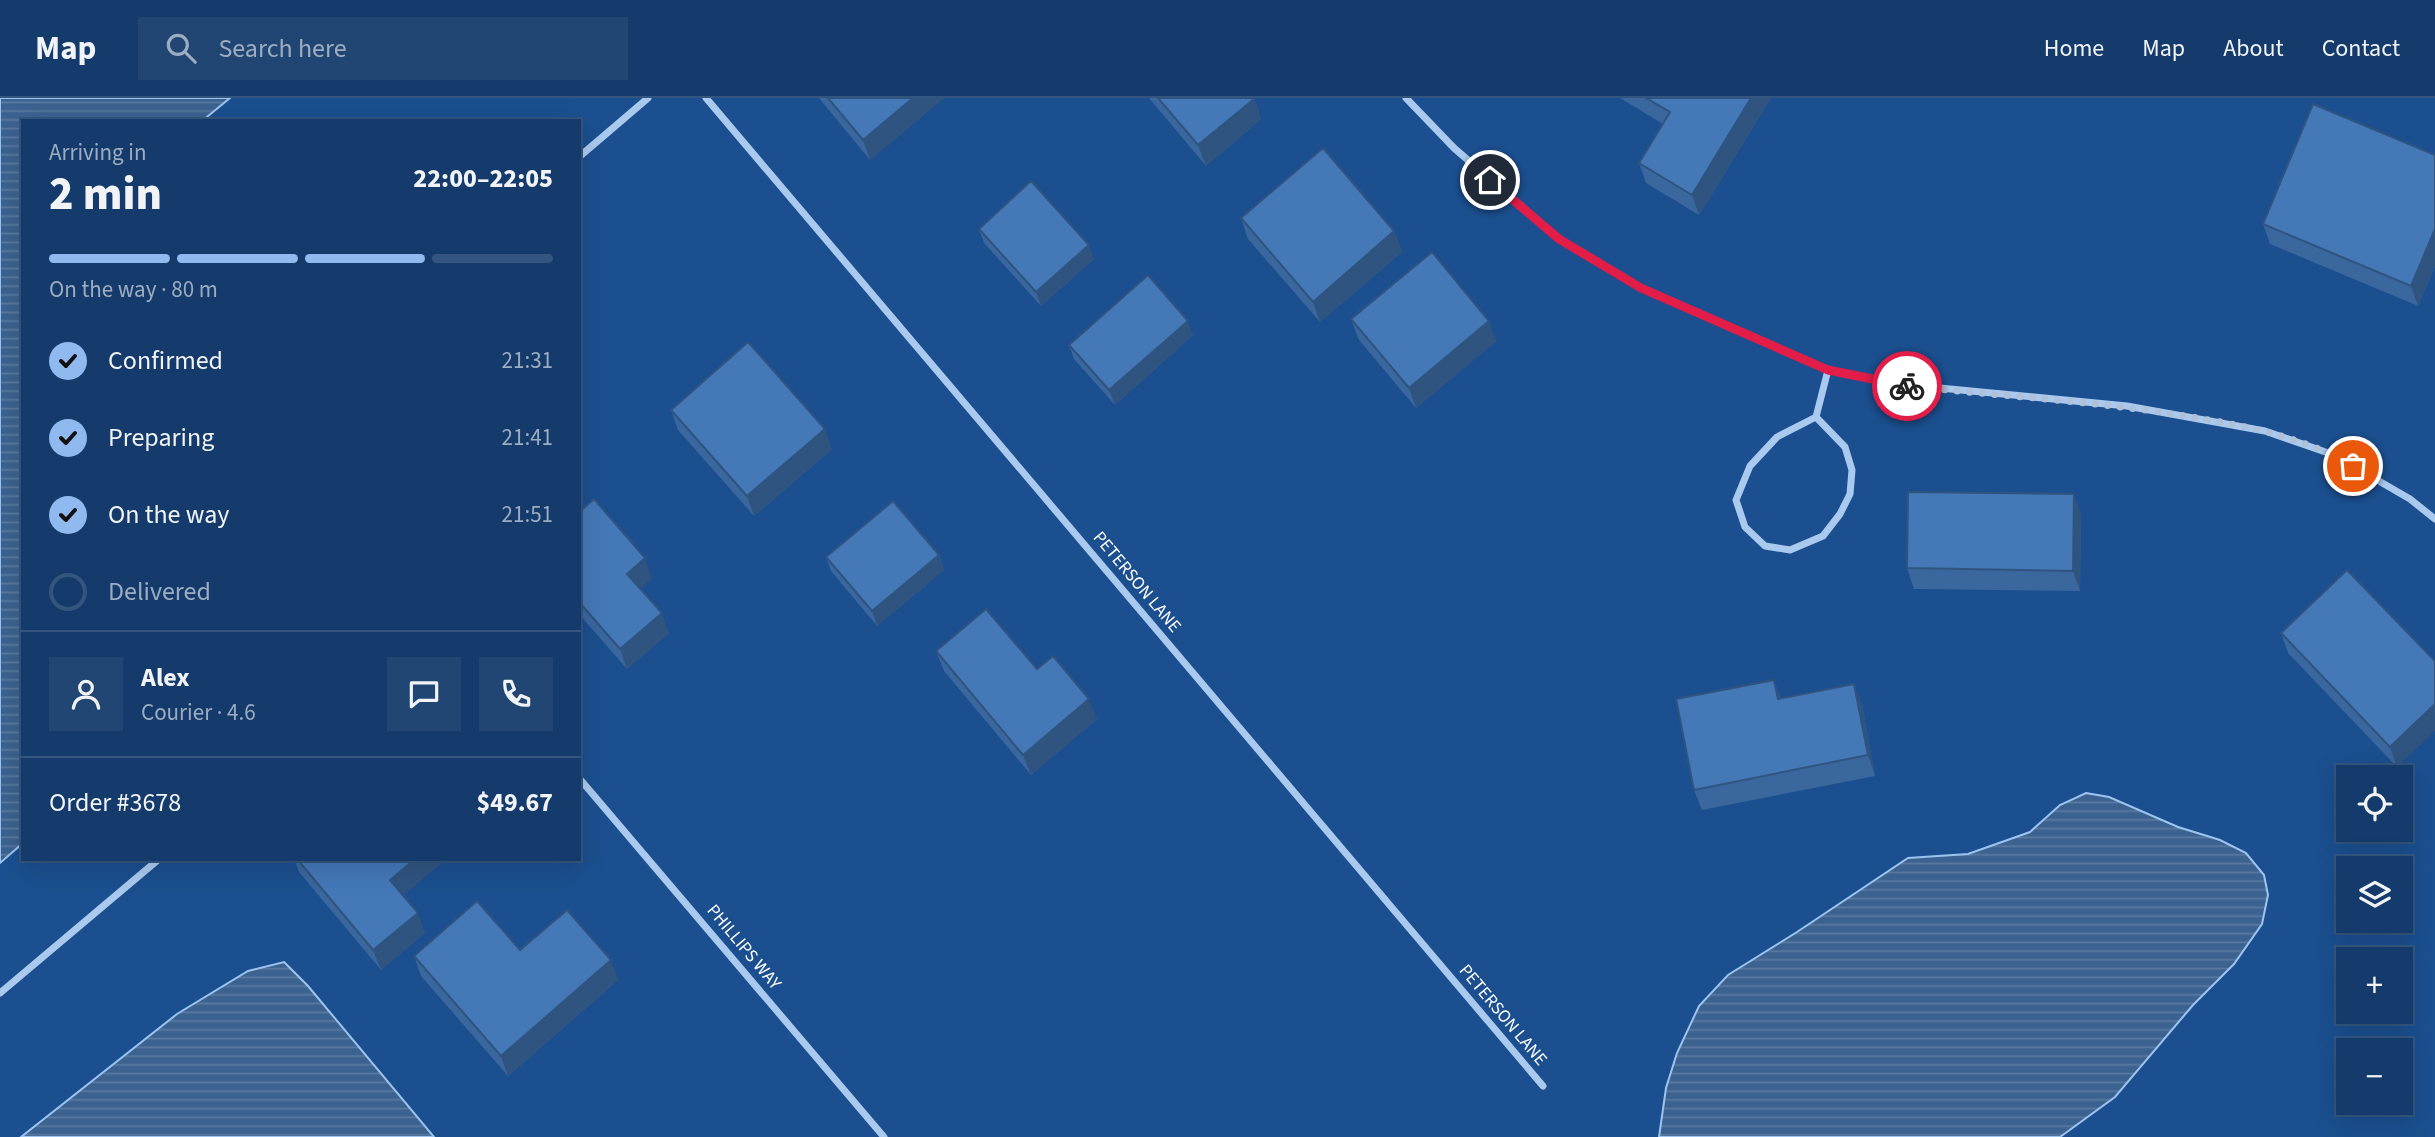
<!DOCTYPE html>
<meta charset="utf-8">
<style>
:root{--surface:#143b6b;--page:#214673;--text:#f1f3f6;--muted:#9dadc1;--line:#33557e;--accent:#90b9f0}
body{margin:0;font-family:"Source Sans 3",sans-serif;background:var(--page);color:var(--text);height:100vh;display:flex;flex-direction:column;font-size:26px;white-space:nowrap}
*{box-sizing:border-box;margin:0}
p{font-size:23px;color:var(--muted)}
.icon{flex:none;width:38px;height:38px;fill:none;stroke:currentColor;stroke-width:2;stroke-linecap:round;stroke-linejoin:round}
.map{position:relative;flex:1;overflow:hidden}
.sheet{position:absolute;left:21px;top:21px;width:560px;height:742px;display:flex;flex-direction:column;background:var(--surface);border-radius:0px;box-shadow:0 7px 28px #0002,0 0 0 2px var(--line)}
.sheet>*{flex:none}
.buttons{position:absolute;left:2336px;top:667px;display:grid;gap:14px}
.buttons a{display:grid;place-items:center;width:77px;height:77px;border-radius:0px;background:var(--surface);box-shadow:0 7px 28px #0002,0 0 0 2px var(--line);font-size:35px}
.pin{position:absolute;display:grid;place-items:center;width:60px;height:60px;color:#fff;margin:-30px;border:4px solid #fff;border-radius:50%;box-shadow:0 2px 7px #0007}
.courier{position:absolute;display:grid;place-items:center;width:70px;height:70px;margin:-35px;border:5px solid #e11d48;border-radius:50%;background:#fff;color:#222;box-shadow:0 2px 9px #0007}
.overview em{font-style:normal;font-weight:800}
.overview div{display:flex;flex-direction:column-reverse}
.overview{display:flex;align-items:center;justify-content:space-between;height:119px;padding:0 28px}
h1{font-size:46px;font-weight:800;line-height:52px}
.bar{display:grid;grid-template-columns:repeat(4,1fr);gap:10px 7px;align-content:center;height:84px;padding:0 28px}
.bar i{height:9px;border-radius:5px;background:var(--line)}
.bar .on{background:var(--accent)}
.bar p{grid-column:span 4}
.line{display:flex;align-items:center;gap:18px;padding:0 28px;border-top:2px solid var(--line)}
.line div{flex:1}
.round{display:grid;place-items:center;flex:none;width:74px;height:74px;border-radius:0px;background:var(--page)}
ol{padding:0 28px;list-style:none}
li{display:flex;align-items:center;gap:21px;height:77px}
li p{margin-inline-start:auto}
li .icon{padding:7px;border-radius:50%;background:var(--accent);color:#111;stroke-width:4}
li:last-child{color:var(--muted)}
li i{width:38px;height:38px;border:4px solid var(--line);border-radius:50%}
header{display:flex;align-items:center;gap:42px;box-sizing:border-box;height:98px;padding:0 35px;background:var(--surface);border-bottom:2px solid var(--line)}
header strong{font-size:33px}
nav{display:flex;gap:38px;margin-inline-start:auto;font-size:24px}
.search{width:490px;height:63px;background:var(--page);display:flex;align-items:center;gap:18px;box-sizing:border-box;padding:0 24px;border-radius:0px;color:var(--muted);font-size:26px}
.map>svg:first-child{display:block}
.water{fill:url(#water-rules);stroke:#9cc4f0;stroke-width:2}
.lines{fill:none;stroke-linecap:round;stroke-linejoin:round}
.minor{stroke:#a9c9ee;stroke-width:7}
.wall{fill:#3a679d}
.shaded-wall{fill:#305480}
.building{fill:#4478b7;stroke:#305480;stroke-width:2}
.done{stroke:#afc1d8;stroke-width:7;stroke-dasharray:0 12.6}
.route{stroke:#e11d48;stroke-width:9}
.labels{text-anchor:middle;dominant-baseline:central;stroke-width:5;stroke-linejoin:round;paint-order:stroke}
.street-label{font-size:18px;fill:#fff;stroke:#1b4f8f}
</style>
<header>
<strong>Map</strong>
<div class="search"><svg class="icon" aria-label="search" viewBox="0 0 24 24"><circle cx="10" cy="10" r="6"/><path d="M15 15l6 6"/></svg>Search here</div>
<nav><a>Home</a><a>Map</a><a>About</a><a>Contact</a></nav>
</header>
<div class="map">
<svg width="2435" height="1039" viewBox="0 0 2435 1039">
<defs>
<pattern id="water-rules" width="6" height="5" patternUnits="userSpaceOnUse" patternTransform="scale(1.75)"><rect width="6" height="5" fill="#3c6290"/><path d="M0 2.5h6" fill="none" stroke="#597aa1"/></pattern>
</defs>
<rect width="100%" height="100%" fill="#1b4f8f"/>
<!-- water -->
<path class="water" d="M0,0H230L202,23H23V745L0,765Z
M2086,695L2109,699L2178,729L2220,742L2246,755L2264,777L2268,797L2262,826L2234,866L2193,907L2115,999L2060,1039H1659L1666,990L1677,955L1699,908L1728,877L1797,834L1908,760L1968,756L2030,734L2060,707Z
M284,864L308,888L434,1039H21L177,916L248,873Z"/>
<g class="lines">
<!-- minor -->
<path class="minor" d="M706,0L1543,988
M1406,0L1454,50L1559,141L1641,190L1828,272L1898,286L2127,308L2265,333L2334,357L2410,401L2435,421
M579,59L648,0
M1816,319L1845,349L1852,372L1850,396L1840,416L1823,438L1790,452L1765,448L1745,429L1736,402L1750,368L1777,339Z
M1816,319L1828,272
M579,680L884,1039
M0,895L159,761"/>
</g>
<!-- wall -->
<path class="wall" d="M819,0H944L870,62Z
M1149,0H1254L1261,21L1206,68Z
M1620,0H1771L1699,117L1646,85L1639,65L1663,26Z
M2435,57V168L2418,208L2270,146L2263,126Z
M1241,120L1394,133L1402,154L1320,224L1248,141Z
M979,131L1094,161L1041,208L984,145Z
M1351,221L1496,243L1416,310L1359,242Z
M1193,237L1115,307L1074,261L1069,247Z
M671,312L832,351L754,418L678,332Z
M579,414L652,480L640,491L669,535L627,571L579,516Z
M2081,416L2080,493L1914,491L1907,470Z
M939,457L944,472L877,528L831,473L826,459Z
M2347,472L2397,669L2288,555L2281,535Z
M936,553L1037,571L1097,621L1031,677L944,573Z
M1774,582L1781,601L1862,606L1875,678L1702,712L1694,692Z
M294,761H446L403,797L425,835L381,872L299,774Z
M520,852L618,882L508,978L421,878L414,858Z"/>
<!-- shaded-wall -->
<path class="shaded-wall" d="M913,0H944L870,62L863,42Z
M1751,0H1771L1699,117L1692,97Z
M1254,1L1261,21L1206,68L1198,47Z
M2435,131V168L2418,208L2411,188Z
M1394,133L1402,154L1320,224L1313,204Z
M1089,147L1094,161L1041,208L1036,194Z
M1188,223L1193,237L1115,307L1109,292Z
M1489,223L1496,243L1416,310L1409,290Z
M825,331L832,351L754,418L747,398Z
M2074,396L2081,416L2080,493L2073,473Z
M939,457L944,472L877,528L872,513Z
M645,460L652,480L635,496L627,476Z
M662,515L669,535L627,571L620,551Z
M1774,582L1781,602L1778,601Z
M1854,586L1862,606L1875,678L1868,657Z
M1089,601L1097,621L1031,677L1023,657Z
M2435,606V633L2397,669L2390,649Z
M415,761H446L398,802L390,782Z
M418,815L425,835L381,872L373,852Z
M611,862L618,882L508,978L501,958Z"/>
<!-- building -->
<path class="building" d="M828,0H913L863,42Z
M1158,0H1254V1L1198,47Z
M1646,0H1751L1692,97L1639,65L1670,14Z
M2313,6L2435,57V131L2411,188L2263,126Z
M1323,50L1394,133L1313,204L1241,120Z
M1031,83L1089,147L1036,194L979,131Z
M1432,154L1489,223L1409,290L1351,221Z
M1148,177L1188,223L1109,292L1069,247Z
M748,244L825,331L747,398L671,312Z
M1908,394L2074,396L2073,473L1907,470Z
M594,401L645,460L627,476L662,515L620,551L579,504V414Z
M893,403L939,457L872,513L826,459Z
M2347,472L2435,563V606L2390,649L2281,535Z
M986,511L1037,571L1053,558L1089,601L1023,657L936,553Z
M1774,582L1778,601L1854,586L1868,657L1694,692L1676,601Z
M297,761H415L390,782L418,815L373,852Z
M477,803L520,852L567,812L611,862L501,958L414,858Z"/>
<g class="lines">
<!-- done -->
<path class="done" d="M1907,288C2000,298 2093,303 2185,318C2242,327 2302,338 2353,368"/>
<!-- route -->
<path class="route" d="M1490,82L1559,141L1641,190L1828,272L1907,288"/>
</g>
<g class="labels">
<!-- street labels -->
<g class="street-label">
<text transform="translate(1137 484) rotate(50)">PETERSON LANE</text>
<text transform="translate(744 849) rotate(50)">PHILLIPS WAY</text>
<text transform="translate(1503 917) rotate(50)">PETERSON LANE</text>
</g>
</g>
</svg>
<div class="buttons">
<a><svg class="icon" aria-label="locate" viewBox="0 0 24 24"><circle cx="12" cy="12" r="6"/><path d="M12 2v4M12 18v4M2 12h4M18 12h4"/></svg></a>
<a><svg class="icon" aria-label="layers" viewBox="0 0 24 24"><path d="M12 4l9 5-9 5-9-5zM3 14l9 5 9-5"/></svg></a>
<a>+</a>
<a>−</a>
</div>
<div class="pin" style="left:2353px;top:368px;background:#ea580c"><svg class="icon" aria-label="bag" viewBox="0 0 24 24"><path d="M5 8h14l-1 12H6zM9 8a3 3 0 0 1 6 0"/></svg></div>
<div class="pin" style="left:1490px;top:82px;background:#1f2937"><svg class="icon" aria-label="home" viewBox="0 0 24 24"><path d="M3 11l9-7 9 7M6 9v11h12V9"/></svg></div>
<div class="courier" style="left:1907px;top:288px"><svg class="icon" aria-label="bike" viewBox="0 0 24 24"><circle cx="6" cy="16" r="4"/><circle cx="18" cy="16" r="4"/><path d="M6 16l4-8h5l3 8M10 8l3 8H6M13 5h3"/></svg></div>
<section class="sheet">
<div class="overview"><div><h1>2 min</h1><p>Arriving in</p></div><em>22:00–22:05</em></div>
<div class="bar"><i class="on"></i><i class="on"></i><i class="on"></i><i></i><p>On the way · 80 m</p></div>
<ol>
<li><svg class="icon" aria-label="check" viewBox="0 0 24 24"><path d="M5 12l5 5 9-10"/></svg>Confirmed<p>21:31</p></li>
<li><svg class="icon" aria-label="check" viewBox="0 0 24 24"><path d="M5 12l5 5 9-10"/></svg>Preparing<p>21:41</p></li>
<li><svg class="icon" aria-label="check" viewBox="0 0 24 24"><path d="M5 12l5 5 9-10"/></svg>On the way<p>21:51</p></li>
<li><i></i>Delivered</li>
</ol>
<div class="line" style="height:126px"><a class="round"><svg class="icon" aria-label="person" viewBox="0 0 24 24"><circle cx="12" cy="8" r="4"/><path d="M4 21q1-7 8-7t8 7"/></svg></a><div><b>Alex</b><p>Courier · 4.6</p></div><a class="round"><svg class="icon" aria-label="chat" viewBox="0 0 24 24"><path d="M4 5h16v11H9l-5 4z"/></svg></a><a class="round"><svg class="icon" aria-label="phone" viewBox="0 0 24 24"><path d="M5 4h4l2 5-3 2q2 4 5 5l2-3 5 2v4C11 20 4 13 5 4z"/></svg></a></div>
<div class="line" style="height:91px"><div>Order #3678</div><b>$49.67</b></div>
</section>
</div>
